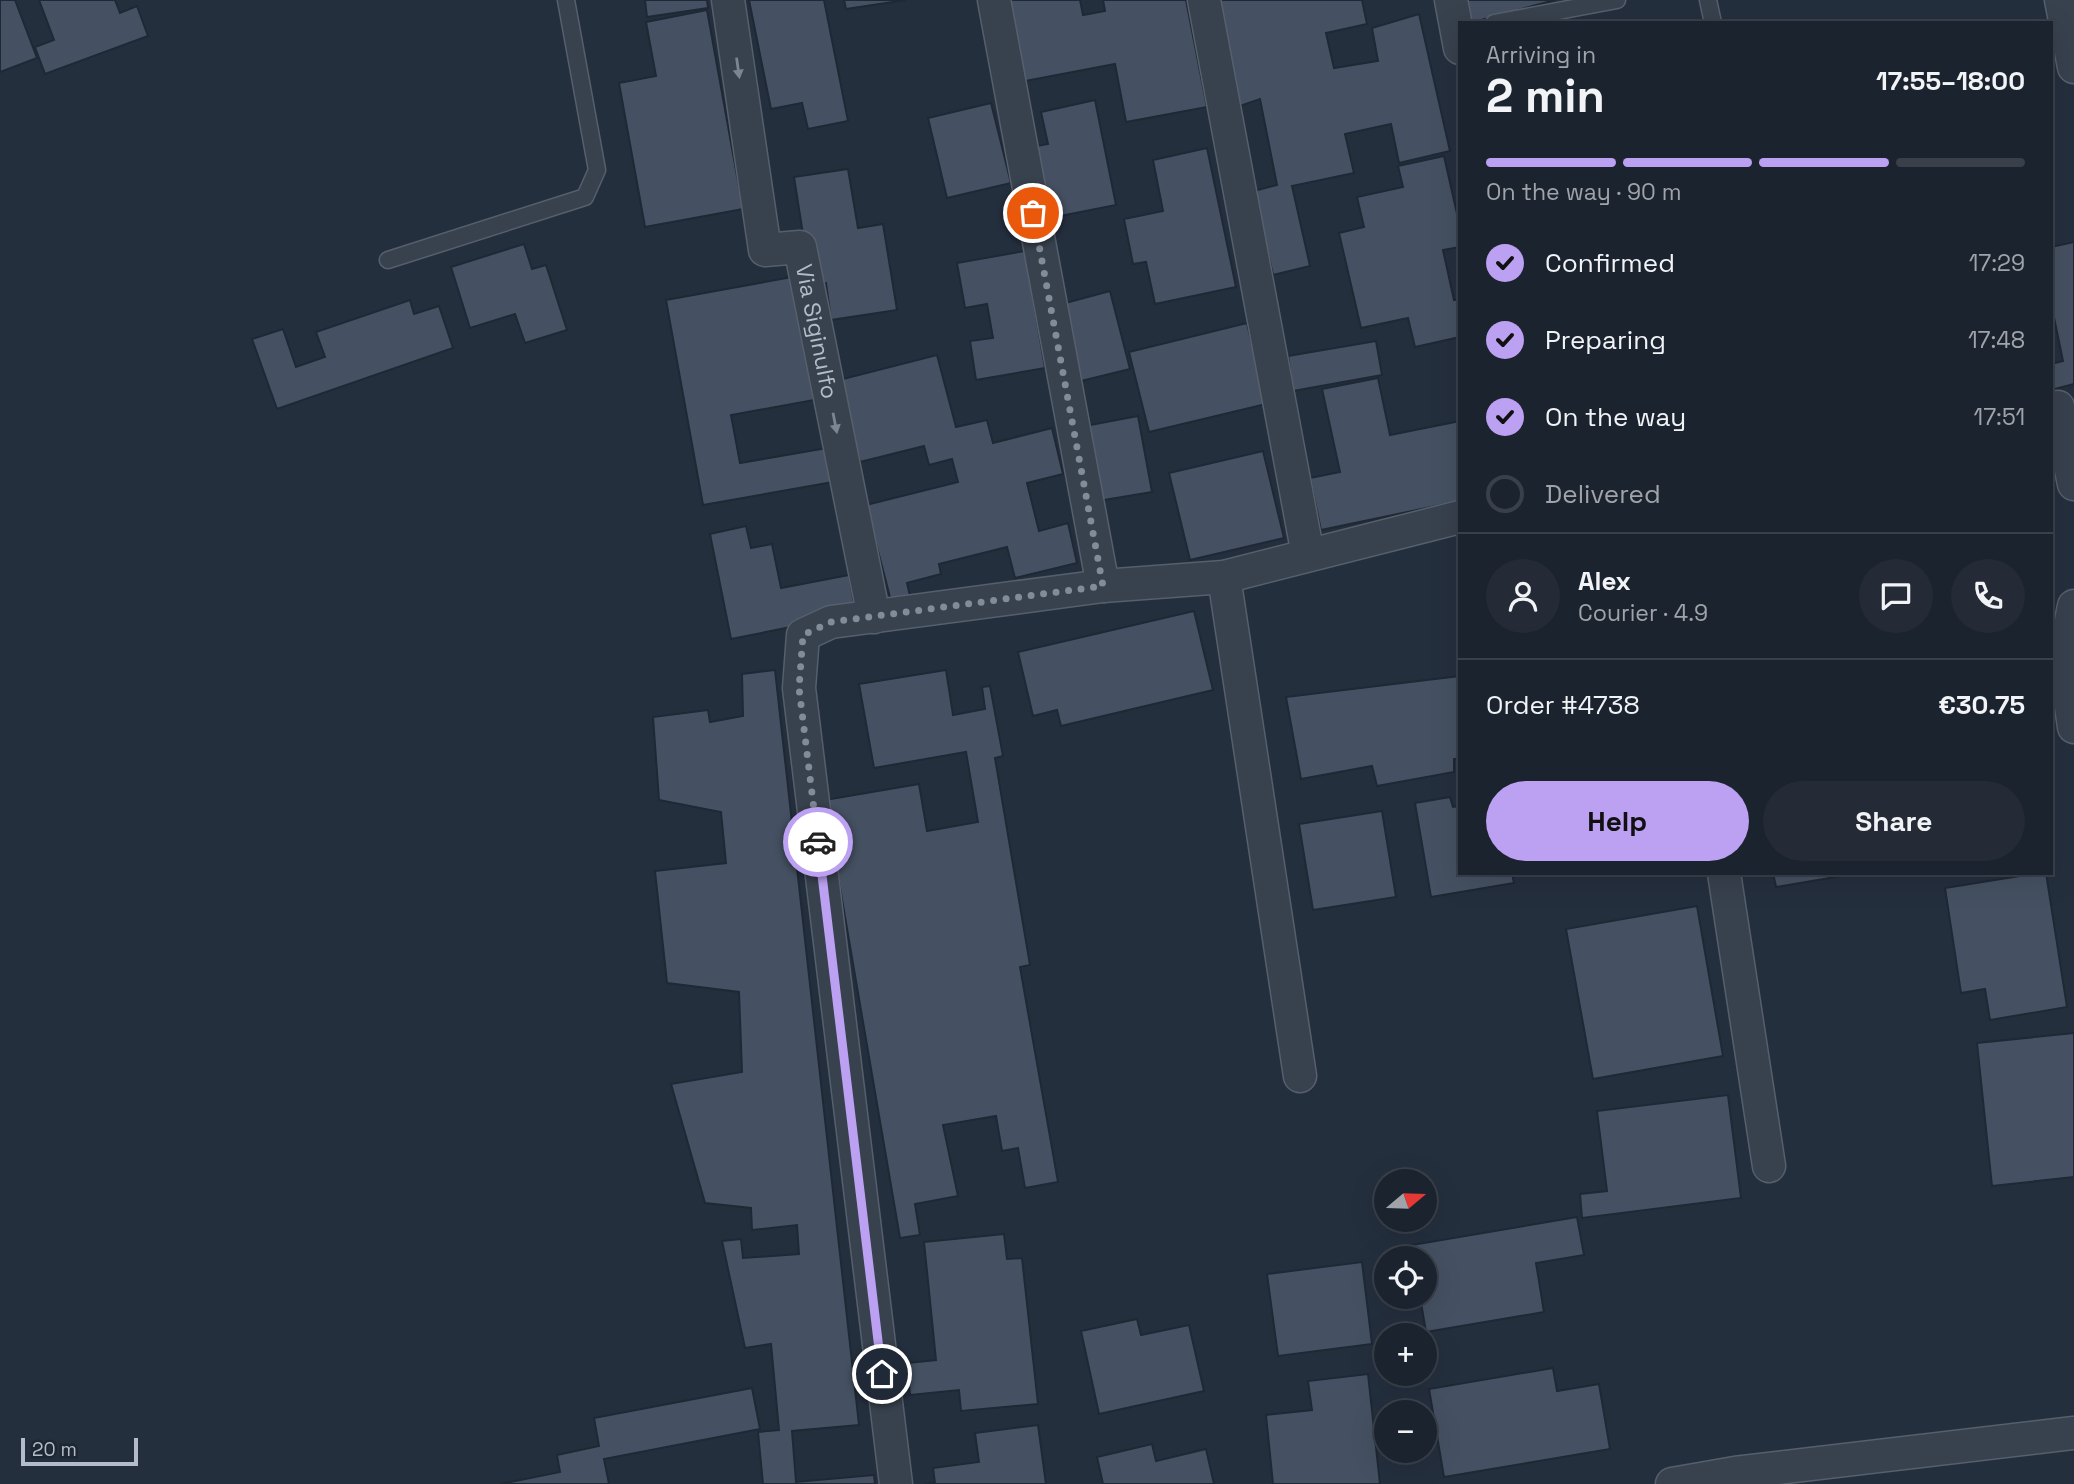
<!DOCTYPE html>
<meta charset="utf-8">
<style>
:root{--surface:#1b232e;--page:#242b36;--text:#f1f3f6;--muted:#a0a4aa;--line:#39404a;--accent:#bca0f2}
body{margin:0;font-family:"Space Grotesk",sans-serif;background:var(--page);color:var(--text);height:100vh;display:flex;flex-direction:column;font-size:26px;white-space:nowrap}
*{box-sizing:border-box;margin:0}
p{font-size:23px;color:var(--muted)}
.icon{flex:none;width:38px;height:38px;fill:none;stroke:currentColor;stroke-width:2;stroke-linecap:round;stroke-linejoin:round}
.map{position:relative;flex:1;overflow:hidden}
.panel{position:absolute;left:1458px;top:21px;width:595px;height:854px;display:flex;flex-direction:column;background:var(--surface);border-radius:0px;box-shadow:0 7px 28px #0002,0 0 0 2px var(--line)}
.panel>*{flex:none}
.needle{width:46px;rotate:71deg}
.tools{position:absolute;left:1374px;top:1169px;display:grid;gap:14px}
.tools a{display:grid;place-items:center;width:63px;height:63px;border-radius:50%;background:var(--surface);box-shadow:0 7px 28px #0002,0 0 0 2px var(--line);font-size:35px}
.scale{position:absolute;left:21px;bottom:18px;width:117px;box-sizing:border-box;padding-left:7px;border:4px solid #b4bcc9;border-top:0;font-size:19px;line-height:24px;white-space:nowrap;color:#b4bcc9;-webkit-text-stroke:5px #1d2633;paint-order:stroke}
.pin{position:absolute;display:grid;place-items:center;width:60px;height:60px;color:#fff;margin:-30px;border:4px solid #fff;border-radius:50%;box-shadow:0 2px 7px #0007}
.courier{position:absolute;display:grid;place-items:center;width:70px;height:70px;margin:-35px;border:5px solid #bca0f2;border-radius:50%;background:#fff;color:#222;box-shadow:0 2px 9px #0007}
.summary em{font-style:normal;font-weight:800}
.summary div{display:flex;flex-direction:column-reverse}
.summary{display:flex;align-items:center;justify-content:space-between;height:119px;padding:0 28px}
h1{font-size:46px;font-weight:800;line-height:52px}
.bar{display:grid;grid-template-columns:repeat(4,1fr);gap:10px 7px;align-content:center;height:84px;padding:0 28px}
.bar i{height:9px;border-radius:5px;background:var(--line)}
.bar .active{background:var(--accent)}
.bar p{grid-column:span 4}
.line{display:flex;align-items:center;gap:18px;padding:0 28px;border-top:2px solid var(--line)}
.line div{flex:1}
.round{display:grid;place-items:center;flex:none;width:74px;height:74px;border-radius:37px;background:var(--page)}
ol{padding:0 28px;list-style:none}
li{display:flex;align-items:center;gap:21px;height:77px}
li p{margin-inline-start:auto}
li .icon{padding:7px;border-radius:50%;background:var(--accent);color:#111;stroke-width:4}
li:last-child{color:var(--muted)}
li i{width:38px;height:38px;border:4px solid var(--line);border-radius:50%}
.action{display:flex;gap:14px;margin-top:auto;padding:14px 28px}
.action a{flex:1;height:80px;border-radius:42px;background:var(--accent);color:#111;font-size:28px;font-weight:800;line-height:80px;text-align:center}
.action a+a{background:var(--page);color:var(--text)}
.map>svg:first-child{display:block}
.building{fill:#455162;stroke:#1f2835;stroke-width:2}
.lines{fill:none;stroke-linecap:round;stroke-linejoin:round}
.service-casing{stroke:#565f6c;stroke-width:19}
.minor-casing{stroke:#565f6c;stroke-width:35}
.service{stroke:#38414e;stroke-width:16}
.minor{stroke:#38414e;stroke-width:32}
.oneway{fill:#7c8592}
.done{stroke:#828b98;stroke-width:7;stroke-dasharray:0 12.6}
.route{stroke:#bca0f2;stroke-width:9}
.labels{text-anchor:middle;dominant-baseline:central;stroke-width:6;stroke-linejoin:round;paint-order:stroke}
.street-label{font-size:23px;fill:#b4bcc9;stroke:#1d2633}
</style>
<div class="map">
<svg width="2074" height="1484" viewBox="0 0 2074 1484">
<rect width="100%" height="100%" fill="#242f3e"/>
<!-- building -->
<path class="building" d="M0,0H15L37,58L0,72Z
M39,0H115L120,13L137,6L148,36L45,74L35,47L54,40Z
M645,0H707L708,8L647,17Z
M749,0H824L848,121L808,129L802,103L771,109Z
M844,0H906L846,9Z
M1002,0H1080L1083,15L1105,11L1103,0H1186L1207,107L1126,122L1115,64L1015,83Z
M1217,0H1362L1367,24L1326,33L1334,68L1378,61L1372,28L1419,14L1450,151L1399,163L1391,124L1345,134L1354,173L1292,186L1310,266L1273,275L1254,191L1277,185L1260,99L1237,107Z
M1464,0H1555L1470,23Z
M707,10L743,209L645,227L619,83L656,76L646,22Z
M1095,100L1116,205L1045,219L1031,147L1048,144L1041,112Z
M991,103L1011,183L947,198L928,118Z
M1207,148L1236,287L1155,304L1146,262L1133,264L1124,219L1163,211L1153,160Z
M1444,156L1460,227V247L1443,250L1454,300L1460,299V337L1415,347L1408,318L1361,328L1339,233L1364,227L1357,197L1403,187L1398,166Z
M848,169L858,228L883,224L897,310L831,320L826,283L811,285L794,177Z
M2074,242V384L2051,390V364L2063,361L2051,303V247Z
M524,244L532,269L546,265L567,330L525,343L515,314L470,328L451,267Z
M1025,251L1045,368L976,380L970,341L993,338L987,304L965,308L957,263Z
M792,277L814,400L731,415L740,463L827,448L833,482L703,505L666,300Z
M1110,291L1130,369L1077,382L1058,305Z
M410,300L414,314L439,306L453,348L277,409L252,339L283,329L296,367L325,357L316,332Z
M1247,323L1266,404L1149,432L1129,352Z
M1376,341L1382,375L1293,391L1288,356Z
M937,355L956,427L987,420L993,443L1052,428L1063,474L1027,483L1039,531L1068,523L1077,563L1015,578L1007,547L939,564L941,574L907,583L910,596L891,601L866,505L958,482L952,459L929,465L924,446L860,462L839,380Z
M1378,378L1390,435L1460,421V501L1321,530L1310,478L1340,472L1322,389Z
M1138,416L1152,492L1098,501L1085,426Z
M1263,451L1284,538L1190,560L1169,473Z
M746,526L751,548L772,544L781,588L849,575L856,614L731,639L710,534Z
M1194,611L1213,690L1061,726L1057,710L1033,716L1018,652Z
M775,670L859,1425L792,1431L796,1482L874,1475L875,1484H763L758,1432L779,1430L771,1344L745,1348L722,1241L741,1239L743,1258L799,1254L797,1225L752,1230L751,1208L705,1203L671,1084L742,1072L739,992L667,983L655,871L726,863L721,812L659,800L653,717L708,710L710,722L743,716L742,674Z
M946,670L953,715L985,709L982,687L990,686L1003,756L995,758L1030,965L1020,967L1058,1182L1025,1188L1018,1148L1002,1151L996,1116L943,1125L958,1196L915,1204L920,1235L900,1238L825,800L919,784L927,831L978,822L966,752L874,768L859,684Z
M1460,676V758L1454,759V772L1377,786L1372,766L1301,779L1286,697Z
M1450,797L1453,807L1460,806V873H1512L1514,883L1431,897L1415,803Z
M1382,811L1396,897L1313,910L1299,824Z
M1773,873H1859L1776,887Z
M2038,873H2046L2067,1007L1990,1020L1985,989L1961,993L1945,888Z
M1697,906L1723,1056L1593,1079L1566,929Z
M2074,1033V1177L1992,1186L1977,1043Z
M1728,1095L1741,1198L1582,1218L1580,1194L1607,1191L1597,1111Z
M1577,1217L1584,1255L1536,1263L1544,1312L1426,1332L1420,1297H1424V1258H1414L1412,1245Z
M1004,1234L1007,1259L1022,1258L1038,1404L961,1411L959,1390L910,1395L907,1363L936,1360L924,1242Z
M1362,1262L1372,1344L1278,1356L1267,1274Z
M1137,1319L1141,1335L1189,1325L1204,1391L1099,1414L1081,1331Z
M1553,1368L1557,1391L1599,1384L1610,1449L1444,1477L1429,1389Z
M1368,1374L1380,1484H1273L1266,1415L1312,1410L1308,1381Z
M752,1388L760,1429L604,1459L609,1484H500L560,1472L557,1455L599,1446L594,1418Z
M1038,1425L1046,1484H925L935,1483L933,1468L979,1462L975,1433Z
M1152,1444L1156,1461L1206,1449L1214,1484H1103L1097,1457Z"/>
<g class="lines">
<!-- service casing -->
<g class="service-casing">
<path id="service" d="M1708,0L1713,23
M1494,23L1617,0
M388,260L585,197L597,170L566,0"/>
</g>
<!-- minor casing -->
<g class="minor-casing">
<g id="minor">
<path id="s1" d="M728,0L765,250L800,247L874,617"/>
<path d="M994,0L1103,586"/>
<path d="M1204,0L1308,555"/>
<path d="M1451,0L1460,48"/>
<path d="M2061,0L2074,67"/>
<path d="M2058,407L2074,484"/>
<path d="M1224,577L1300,1076"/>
<path d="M2074,606L2064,657L2074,727"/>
<path d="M1724,873L1769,1166"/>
<path d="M896,1484L799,688L803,635L831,622L1103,586L1224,577L1460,517"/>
<path d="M1672,1484L1735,1473L2074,1433"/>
</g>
</g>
<!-- service -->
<use href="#service" class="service"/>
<!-- minor -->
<use href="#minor" class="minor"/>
</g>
<!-- one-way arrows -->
<defs><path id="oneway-solid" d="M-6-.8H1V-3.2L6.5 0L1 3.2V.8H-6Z" transform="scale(1.75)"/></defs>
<g class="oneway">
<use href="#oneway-solid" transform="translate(738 68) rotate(82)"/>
<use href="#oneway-solid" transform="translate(835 423) rotate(79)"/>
</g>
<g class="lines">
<!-- done -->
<path class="done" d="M818,842L799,688L803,635L831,622L1103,586L1033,213"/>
<!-- route -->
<path class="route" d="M818,842L882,1374"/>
</g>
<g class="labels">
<!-- street labels -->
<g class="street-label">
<text stroke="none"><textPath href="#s1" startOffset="374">Via Siginulfo</textPath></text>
</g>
</g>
</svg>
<div class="tools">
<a><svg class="needle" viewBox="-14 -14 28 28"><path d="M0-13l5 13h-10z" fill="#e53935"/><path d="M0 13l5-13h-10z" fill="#a0a4aa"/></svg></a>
<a><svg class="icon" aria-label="locate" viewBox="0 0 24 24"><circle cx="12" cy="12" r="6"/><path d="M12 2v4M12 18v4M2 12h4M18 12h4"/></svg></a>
<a>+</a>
<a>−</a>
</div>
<div class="scale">20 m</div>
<div class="pin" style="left:1033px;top:213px;background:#ea580c"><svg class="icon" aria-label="bag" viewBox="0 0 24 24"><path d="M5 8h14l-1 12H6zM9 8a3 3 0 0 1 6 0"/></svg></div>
<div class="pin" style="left:882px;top:1374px;background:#1f2937"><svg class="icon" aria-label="home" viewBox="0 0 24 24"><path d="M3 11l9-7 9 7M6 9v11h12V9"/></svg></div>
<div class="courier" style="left:818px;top:842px"><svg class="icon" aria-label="car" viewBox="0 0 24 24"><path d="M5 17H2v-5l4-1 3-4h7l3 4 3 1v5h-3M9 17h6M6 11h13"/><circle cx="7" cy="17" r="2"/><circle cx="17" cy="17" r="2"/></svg></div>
<section class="panel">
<div class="summary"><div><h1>2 min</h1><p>Arriving in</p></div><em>17:55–18:00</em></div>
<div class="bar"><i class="active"></i><i class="active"></i><i class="active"></i><i></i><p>On the way · 90 m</p></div>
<ol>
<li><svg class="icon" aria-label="check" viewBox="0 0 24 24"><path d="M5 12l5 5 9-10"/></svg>Confirmed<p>17:29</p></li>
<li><svg class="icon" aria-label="check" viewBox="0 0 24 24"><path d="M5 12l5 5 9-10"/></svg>Preparing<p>17:48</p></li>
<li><svg class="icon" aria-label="check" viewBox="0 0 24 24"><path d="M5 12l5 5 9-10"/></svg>On the way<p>17:51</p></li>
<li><i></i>Delivered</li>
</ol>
<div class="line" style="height:126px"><a class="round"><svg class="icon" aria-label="person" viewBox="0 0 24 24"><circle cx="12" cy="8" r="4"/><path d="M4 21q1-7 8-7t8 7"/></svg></a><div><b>Alex</b><p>Courier · 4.9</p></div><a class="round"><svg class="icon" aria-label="chat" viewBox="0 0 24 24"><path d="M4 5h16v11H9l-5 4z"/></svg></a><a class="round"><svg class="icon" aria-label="phone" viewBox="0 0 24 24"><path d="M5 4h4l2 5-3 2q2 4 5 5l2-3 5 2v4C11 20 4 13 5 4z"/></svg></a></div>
<div class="line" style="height:91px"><div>Order #4738</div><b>€30.75</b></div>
<div class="action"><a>Help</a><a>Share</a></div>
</section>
</div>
